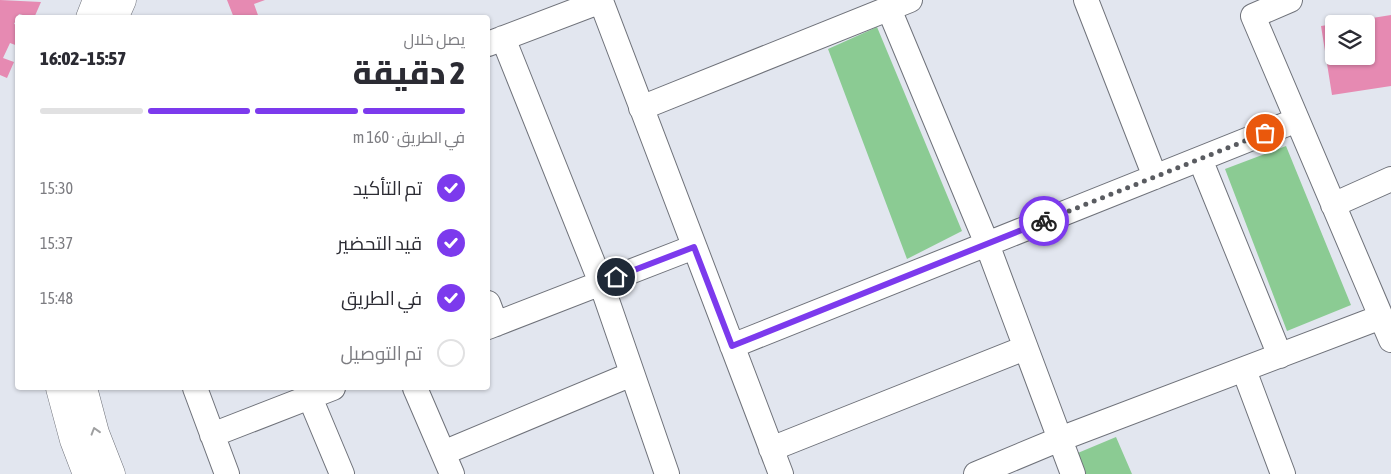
<!DOCTYPE html>
<html lang="ar">
<meta charset="utf-8">
<style>
:root{--surface:#fff;--page:#f7f7f7;--text:#2b2b33;--muted:#7c7c81;--line:#e1e1e2;--accent:#7c3aed}
body{margin:0;font-family:"Asap Condensed",Cairo,sans-serif;background:var(--page);color:var(--text);direction:rtl;height:100vh;display:flex;flex-direction:column;font-size:19px;white-space:nowrap}
*{box-sizing:border-box;margin:0}
p{font-size:16px;color:var(--muted)}
.icon{flex:none;width:28px;height:28px;fill:none;stroke:currentColor;stroke-width:2;stroke-linecap:round;stroke-linejoin:round}
.map{position:relative;flex:1;overflow:hidden;direction:ltr}
.details{position:absolute;left:15px;top:15px;width:475px;height:375px;display:flex;flex-direction:column;background:var(--surface);border-radius:5px;box-shadow:0 1px 4px #0004;direction:rtl}
.details>*{flex:none}
.tools{position:absolute;left:1325px;top:15px;display:grid;gap:10px}
.tools a{display:grid;place-items:center;width:50px;height:50px;border-radius:5px;background:var(--surface);box-shadow:0 1px 4px #0004;font-size:25px}
.pin{position:absolute;display:grid;place-items:center;width:42px;height:42px;color:#fff;margin:-21px;border:2px solid #fff;border-radius:50%;box-shadow:0 1px 5px #0007}
.courier{position:absolute;display:grid;place-items:center;width:50px;height:50px;margin:-25px;border:4px solid #7c3aed;border-radius:50%;background:#fff;color:#222;box-shadow:0 1px 6px #0007}
.head em{font-style:normal;font-weight:800}
.head div{display:flex;flex-direction:column-reverse}
.head{display:flex;align-items:center;justify-content:space-between;height:85px;padding:0 25px}
h1{font-size:32px;font-weight:800;line-height:38px}
.bar{display:grid;grid-template-columns:repeat(4,1fr);gap:8px 5px;align-content:center;height:60px;padding:0 25px}
.bar i{height:6px;border-radius:4px;background:var(--line)}
.bar .on{background:var(--accent)}
.bar p{grid-column:span 4}
ol{padding:0 25px;list-style:none}
li{display:flex;align-items:center;gap:15px;height:55px}
li p{margin-inline-start:auto}
li .icon{padding:5px;border-radius:50%;background:var(--accent);color:#fff;stroke-width:4}
li:last-child{color:var(--muted)}
li i{width:28px;height:28px;border:2px solid var(--line);border-radius:50%}
.map>svg:first-child{display:block}
.green{fill:#8bcb93}
.building{fill:#e68ab2}
.lines{fill:none;stroke-linecap:round;stroke-linejoin:round}
.street-casing{stroke:#6f727a;stroke-width:26}
.secondary-casing{stroke:#6f727a;stroke-width:29}
.street{stroke:#fff;stroke-width:24}
.secondary{stroke:#fff;stroke-width:28}
.oneway{stroke:#9fa0a1}
.done{stroke:#5a5c61;stroke-width:5;stroke-dasharray:0 9}
.route{stroke:#7c3aed;stroke-width:6}
</style>
<div class="map">
<svg width="1391" height="474" viewBox="0 0 1391 474">
<rect width="100%" height="100%" fill="#e2e6ef"/>
<!-- green -->
<path class="green" d="M877,27L962,231L907,259L828,49Z
M1286,146L1351,305L1287,331L1225,169Z
M1116,437L1132,474H1081L1073,455Z"/>
<!-- building -->
<path class="building" d="M0,0L41,2L34,18L19,14L14,24L18,25V46L10,43L3,58L14,62L7,78L0,75Z
M227,0H265L254,4L259,18H234Z
M1391,15V86L1332,95L1321,26L1334,24V56H1366V24L1341,23Z"/>
<g class="lines">
<!-- street casing -->
<g class="street-casing">
<path id="street" d="M1086,0L1155,177
M1290,0L1253,16L1391,340
M889,9L987,244L1073,474
M503,38L601,283L667,474
M488,44L601,1L781,474
M641,108L910,0
M1200,159L1280,356
M1333,205L1391,179
M488,303L496,324
M488,327L694,247
M732,346L1297,120
M1244,370L1283,474
M195,388L227,474
M306,388L342,474
M415,388L452,474
M212,435L333,388
M771,449L1025,348
M443,453L632,374
M976,474L1060,439L1381,317"/>
</g>
<!-- secondary casing -->
<g class="secondary-casing">
<path id="secondary" d="M90,18L97,0
M114,18L122,0
M60,388L74,440L87,474
M83,388L95,433L111,474"/>
</g>
<!-- street -->
<use href="#street" class="street"/>
<!-- secondary -->
<use href="#secondary" class="secondary"/>
</g>
<!-- one-way arrows -->
<defs><path id="oneway-chevron" d="M-2-3.5L2.5 0L-2 3.5" fill="none" stroke-width="1.6" stroke-linecap="round" stroke-linejoin="round" transform="scale(1.25)"/></defs>
<use class="oneway" href="#oneway-chevron" transform="translate(95 431) rotate(-107)"/>
<g class="lines">
<!-- done -->
<path class="done" d="M1044,221L1265,133"/>
<!-- route -->
<path class="route" d="M616,277L694,247L732,346L1044,221"/>
</g>
</svg>
<div class="tools">
<a><svg class="icon" aria-label="layers" viewBox="0 0 24 24"><path d="M12 4l9 5-9 5-9-5zM3 14l9 5 9-5"/></svg></a>
</div>
<div class="pin" style="left:1265px;top:133px;background:#ea580c"><svg class="icon" aria-label="bag" viewBox="0 0 24 24"><path d="M5 8h14l-1 12H6zM9 8a3 3 0 0 1 6 0"/></svg></div>
<div class="pin" style="left:616px;top:277px;background:#1f2937"><svg class="icon" aria-label="home" viewBox="0 0 24 24"><path d="M3 11l9-7 9 7M6 9v11h12V9"/></svg></div>
<div class="courier" style="left:1044px;top:221px"><svg class="icon" aria-label="bike" viewBox="0 0 24 24"><circle cx="6" cy="16" r="4"/><circle cx="18" cy="16" r="4"/><path d="M6 16l4-8h5l3 8M10 8l3 8H6M13 5h3"/></svg></div>
<section class="details">
<div class="head"><div><h1>2 دقيقة</h1><p>يصل خلال</p></div><em>15:57–16:02</em></div>
<div class="bar"><i class="on"></i><i class="on"></i><i class="on"></i><i></i><p>في الطريق · 160 m</p></div>
<ol>
<li><svg class="icon" aria-label="check" viewBox="0 0 24 24"><path d="M5 12l5 5 9-10"/></svg>تم التأكيد<p>15:30</p></li>
<li><svg class="icon" aria-label="check" viewBox="0 0 24 24"><path d="M5 12l5 5 9-10"/></svg>قيد التحضير<p>15:37</p></li>
<li><svg class="icon" aria-label="check" viewBox="0 0 24 24"><path d="M5 12l5 5 9-10"/></svg>في الطريق<p>15:48</p></li>
<li><i></i>تم التوصيل</li>
</ol>
</section>
</div>
